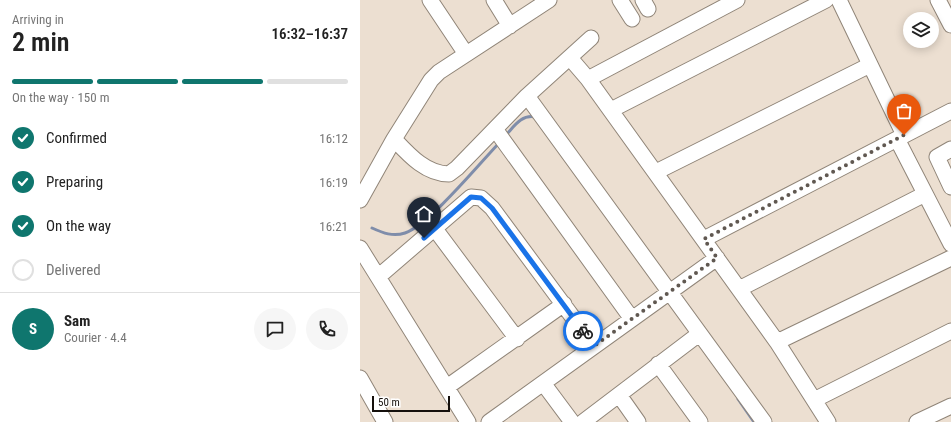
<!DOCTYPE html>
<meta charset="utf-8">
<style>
:root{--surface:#fff;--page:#f6f6f6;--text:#222;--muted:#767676;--line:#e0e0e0;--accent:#0f766e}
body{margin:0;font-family:"Roboto Condensed",sans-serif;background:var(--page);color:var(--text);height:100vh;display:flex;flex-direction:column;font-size:15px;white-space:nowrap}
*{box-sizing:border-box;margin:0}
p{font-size:13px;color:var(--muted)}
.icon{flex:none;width:22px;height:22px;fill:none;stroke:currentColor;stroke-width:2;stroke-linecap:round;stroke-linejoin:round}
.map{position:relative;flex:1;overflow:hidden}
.sheet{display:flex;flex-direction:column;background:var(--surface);width:360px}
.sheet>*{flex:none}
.buttons{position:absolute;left:543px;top:12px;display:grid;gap:8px}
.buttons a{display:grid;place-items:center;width:36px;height:36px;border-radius:50%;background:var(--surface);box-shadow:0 2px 10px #0003;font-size:20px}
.scale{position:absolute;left:12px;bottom:10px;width:78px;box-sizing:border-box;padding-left:4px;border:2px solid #15100c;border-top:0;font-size:11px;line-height:14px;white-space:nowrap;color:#15100c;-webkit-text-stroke:3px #fff;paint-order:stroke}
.pin{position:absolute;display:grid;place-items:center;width:34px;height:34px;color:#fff;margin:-41px -17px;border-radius:50% 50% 50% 0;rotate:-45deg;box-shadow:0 0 4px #0007}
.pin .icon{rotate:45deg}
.courier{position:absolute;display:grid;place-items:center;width:40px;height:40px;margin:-20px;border:3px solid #1a73e8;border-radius:50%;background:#fff;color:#222;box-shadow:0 1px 5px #0007}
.summary em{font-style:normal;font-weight:600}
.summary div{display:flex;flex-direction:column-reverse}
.summary{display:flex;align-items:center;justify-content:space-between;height:68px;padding:0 12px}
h1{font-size:26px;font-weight:600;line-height:30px}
.bar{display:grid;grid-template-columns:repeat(4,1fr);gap:6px 4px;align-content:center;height:48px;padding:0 12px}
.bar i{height:5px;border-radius:3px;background:var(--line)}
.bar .active{background:var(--accent)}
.bar p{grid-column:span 4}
.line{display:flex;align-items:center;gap:10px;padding:0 12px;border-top:1px solid var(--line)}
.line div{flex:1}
.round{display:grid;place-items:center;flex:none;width:42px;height:42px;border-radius:21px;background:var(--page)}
ol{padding:0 12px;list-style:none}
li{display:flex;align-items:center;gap:12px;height:44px}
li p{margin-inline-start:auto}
li .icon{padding:4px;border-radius:50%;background:var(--accent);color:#fff;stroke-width:4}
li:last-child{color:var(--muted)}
li i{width:22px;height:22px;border:2px solid var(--line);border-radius:50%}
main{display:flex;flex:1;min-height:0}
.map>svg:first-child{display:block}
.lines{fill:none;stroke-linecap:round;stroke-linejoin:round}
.stream{stroke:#7f8daa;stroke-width:3}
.minor-casing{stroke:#908578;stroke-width:17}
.minor{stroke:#fff;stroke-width:15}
.done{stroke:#605851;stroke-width:4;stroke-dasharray:0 7.2}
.route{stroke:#1a73e8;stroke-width:5}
</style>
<main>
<section class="sheet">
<div class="summary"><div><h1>2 min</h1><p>Arriving in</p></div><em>16:32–16:37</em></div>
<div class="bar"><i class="active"></i><i class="active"></i><i class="active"></i><i></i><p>On the way · 150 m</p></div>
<ol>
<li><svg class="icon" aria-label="check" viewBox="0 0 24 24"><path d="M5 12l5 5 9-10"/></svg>Confirmed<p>16:12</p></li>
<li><svg class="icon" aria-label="check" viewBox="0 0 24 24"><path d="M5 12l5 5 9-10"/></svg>Preparing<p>16:19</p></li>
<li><svg class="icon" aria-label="check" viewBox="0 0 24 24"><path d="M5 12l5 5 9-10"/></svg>On the way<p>16:21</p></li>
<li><i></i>Delivered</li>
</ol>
<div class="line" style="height:72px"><b class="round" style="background:var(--accent);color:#fff">S</b><div><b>Sam</b><p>Courier · 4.4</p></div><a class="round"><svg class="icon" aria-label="chat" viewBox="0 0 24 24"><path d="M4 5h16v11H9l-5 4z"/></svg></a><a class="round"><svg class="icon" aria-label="phone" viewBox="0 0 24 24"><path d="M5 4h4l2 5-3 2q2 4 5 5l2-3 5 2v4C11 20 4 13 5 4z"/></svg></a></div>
</section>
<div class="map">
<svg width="591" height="422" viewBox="0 0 591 422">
<rect width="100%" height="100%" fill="#ecdfd1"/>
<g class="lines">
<!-- stream -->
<path class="stream" d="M145,136C153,128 161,114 175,117
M12,228C23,233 33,237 45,233C69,225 120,163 140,142
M378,399L394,422"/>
<!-- minor casing -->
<g class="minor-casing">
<path id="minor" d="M70,0L106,54
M134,0L150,26
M260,0L272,19
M283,0L288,9
M377,0L228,79L417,342L468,422
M479,0L544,135
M578,0L591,25
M210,58L228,79
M167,96L404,422
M251,110L466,0
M135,129L272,319
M34,139C49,155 66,174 89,174L97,168L167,96L231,38
M537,139L591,244
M591,149L577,157L591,187
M296,172L510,65
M0,200L34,139L71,80L79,72L189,0
M75,229L157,339
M344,239L591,111
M0,248L108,422
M18,277L111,197L121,198L132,208L234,346
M379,289L565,194
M417,342L591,258
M298,364L340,422
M0,378L25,422
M183,383L212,422
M87,387L204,304
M259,395L278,422
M454,400L591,331
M129,422L357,258
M223,422L339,334
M557,422L591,406"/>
</g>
<!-- minor -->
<use href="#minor" class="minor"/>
</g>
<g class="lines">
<!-- done -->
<path class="done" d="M223,331L234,346L357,258L344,239L544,135"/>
<!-- route -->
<path class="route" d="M64,238L111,197L121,198L132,208L223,331"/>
</g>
</svg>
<div class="buttons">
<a><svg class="icon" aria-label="layers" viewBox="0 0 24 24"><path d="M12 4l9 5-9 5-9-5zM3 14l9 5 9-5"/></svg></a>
</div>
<div class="scale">50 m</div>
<div class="pin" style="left:544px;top:135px;background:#ea580c"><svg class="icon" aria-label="bag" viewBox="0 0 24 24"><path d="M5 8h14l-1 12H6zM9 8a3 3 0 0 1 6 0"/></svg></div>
<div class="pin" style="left:64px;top:238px;background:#1f2937"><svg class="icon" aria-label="home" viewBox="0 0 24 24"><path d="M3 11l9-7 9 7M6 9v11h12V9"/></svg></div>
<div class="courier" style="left:223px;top:331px"><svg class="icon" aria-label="bike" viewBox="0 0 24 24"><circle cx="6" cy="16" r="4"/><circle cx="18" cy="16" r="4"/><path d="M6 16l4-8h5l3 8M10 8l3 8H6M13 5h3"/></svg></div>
</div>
</main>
